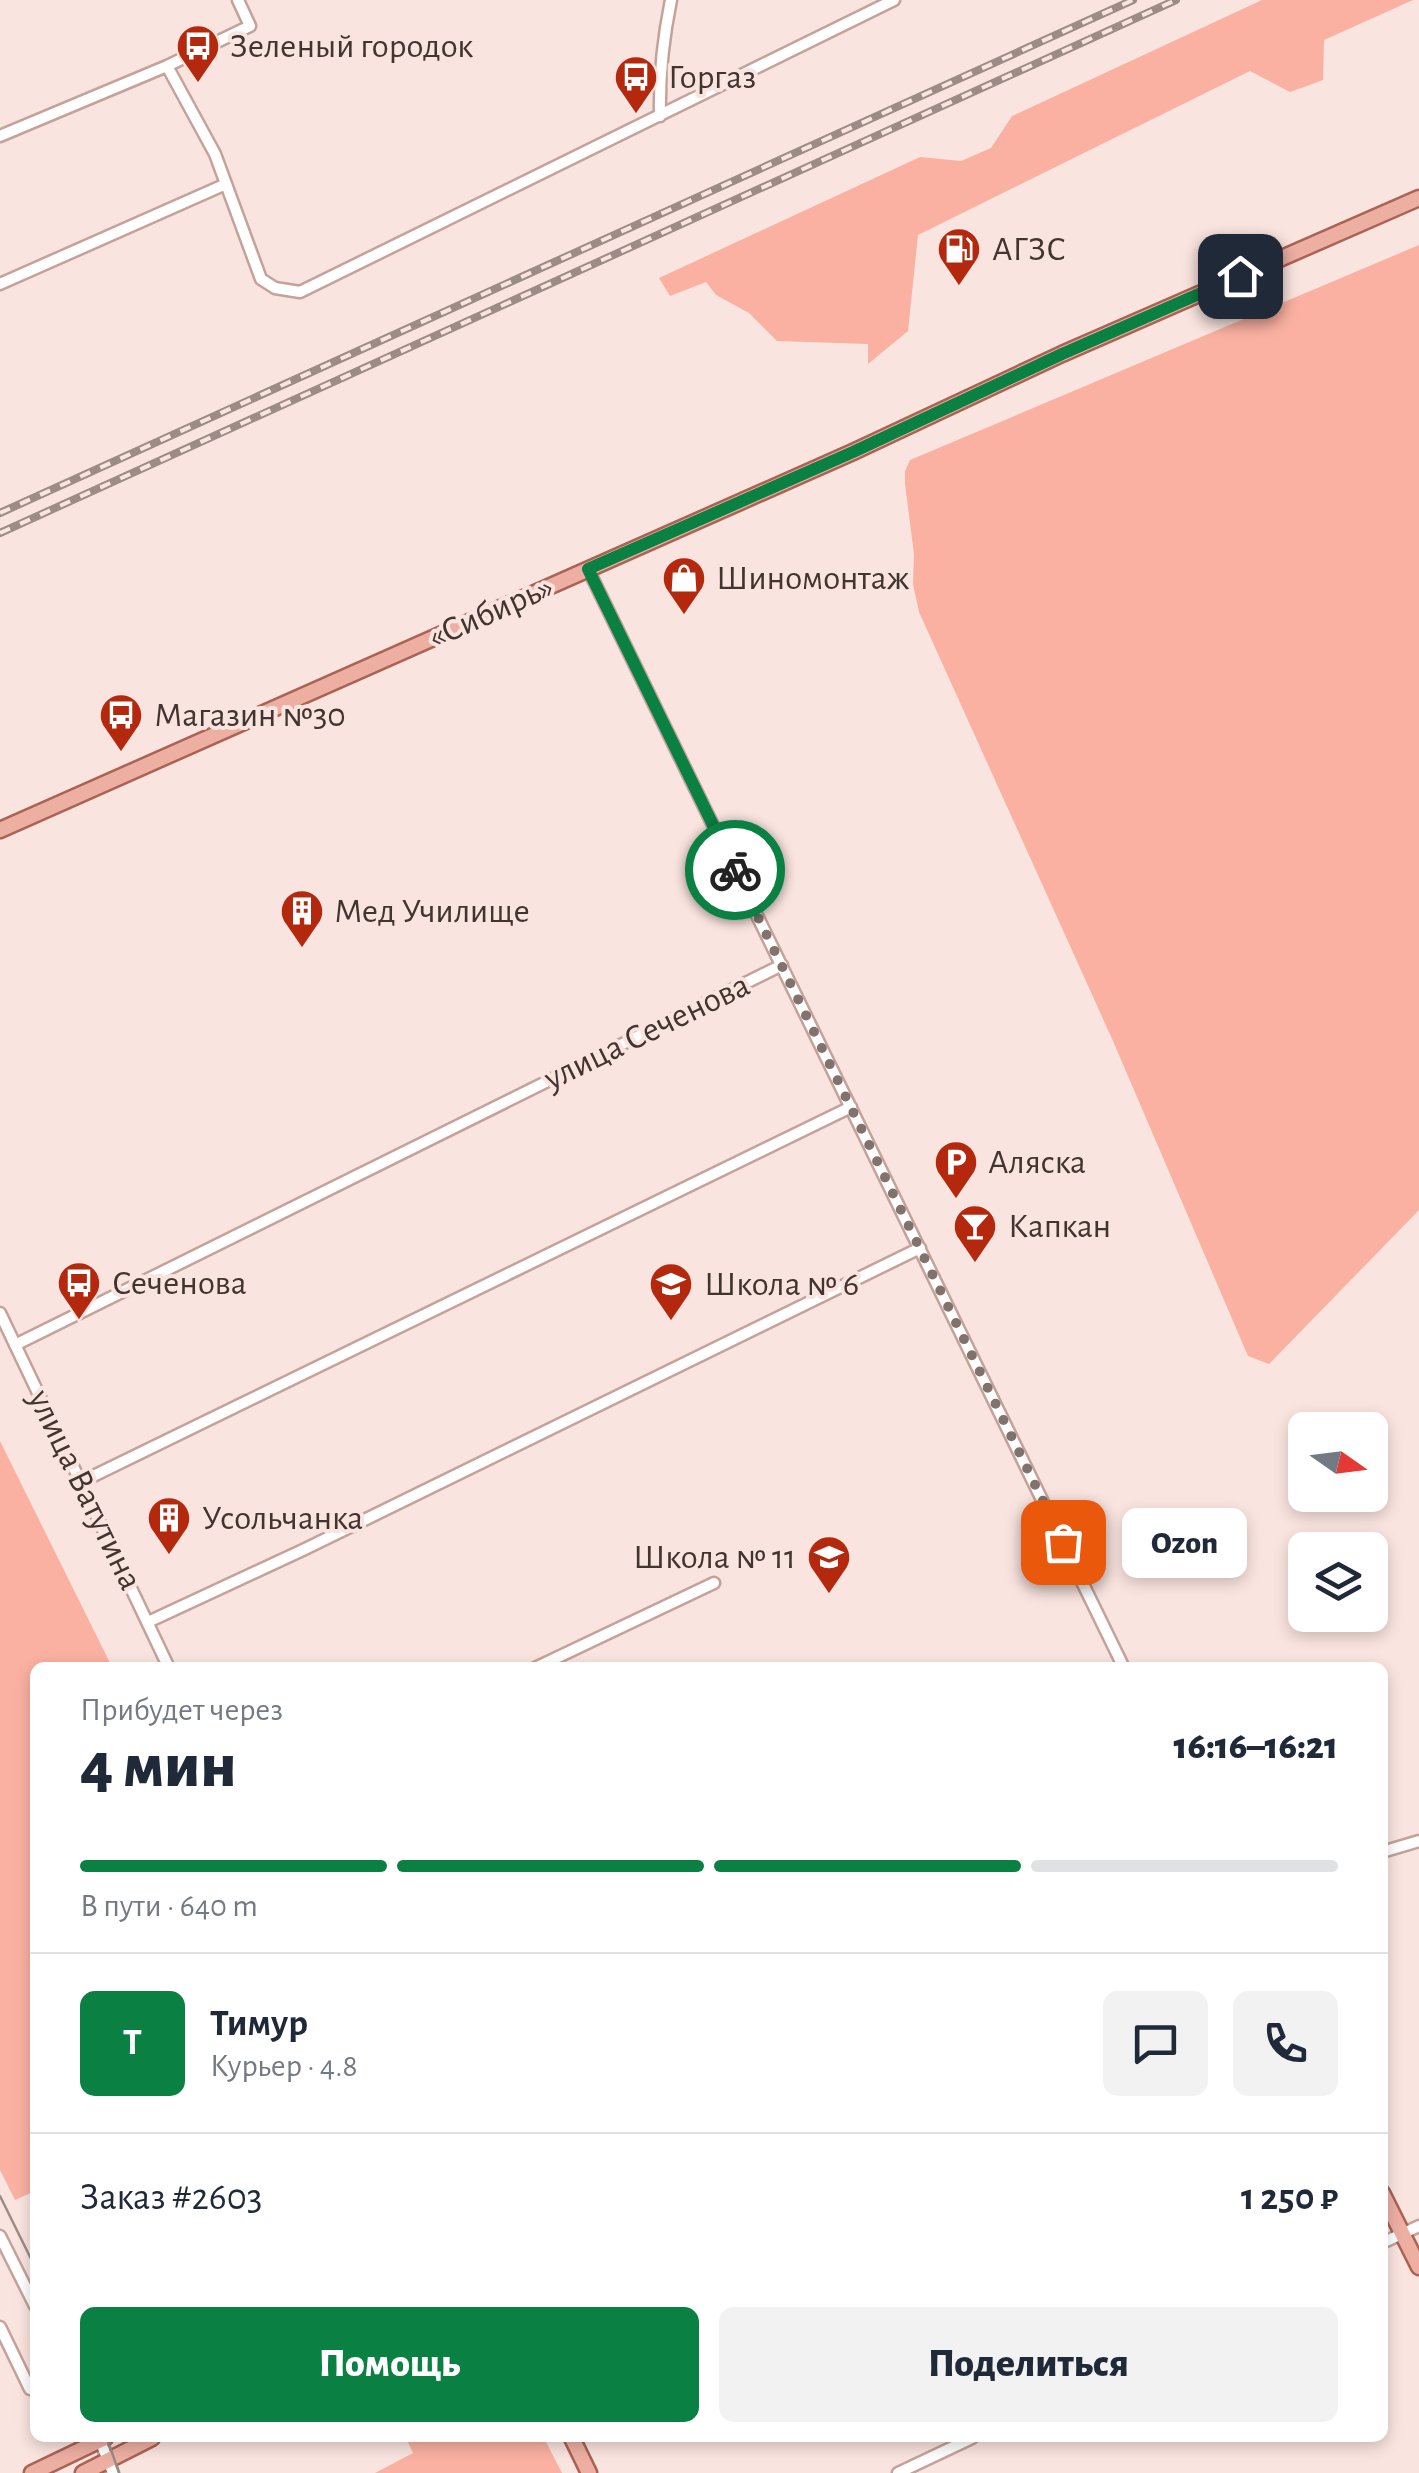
<!DOCTYPE html>
<html lang="ru">
<meta charset="utf-8">
<style>
:root{--surface:#fff;--page:#f2f2f3;--text:#1f2937;--muted:#747a83;--line:#e0e1e3;--accent:#0b8043}
body{margin:0;font-family:"Alegreya Sans",sans-serif;background:var(--page);color:var(--text);height:100vh;display:flex;flex-direction:column;font-size:38px;white-space:nowrap}
*{box-sizing:border-box;margin:0}
p{font-size:32px;color:var(--muted)}
.icon{flex:none;width:55px;height:55px;fill:none;stroke:currentColor;stroke-width:2;stroke-linecap:round;stroke-linejoin:round}
.map{position:relative;flex:1;overflow:hidden}
.details{position:absolute;left:30px;top:1662px;width:1358px;height:780px;display:flex;flex-direction:column;background:var(--surface);border-radius:15px;box-shadow:0 5px 15px #0003}
.details>*{flex:none}
.needle{width:65px;rotate:104deg}
.tools{position:absolute;left:1288px;top:1412px;display:grid;gap:20px}
.tools a{display:grid;place-items:center;width:100px;height:100px;border-radius:15px;background:var(--surface);box-shadow:0 5px 15px #0003;font-size:50px}
.pin{position:absolute;display:grid;place-items:center;width:85px;height:85px;color:#fff;margin:-42px;border-radius:20px;box-shadow:0 5px 15px #0006}
.courier{position:absolute;display:grid;place-items:center;width:100px;height:100px;margin:-50px;border:8px solid #0b8043;border-radius:50%;background:#fff;color:#222;box-shadow:0 2px 12px #0007}
.bubble{position:absolute;height:70px;border-radius:15px;background:var(--surface);box-shadow:0 5px 15px #0003;font-size:32px;font-weight:800;line-height:70px;text-align:center}
.summary em{font-style:normal;font-weight:800}
.summary div{display:flex;flex-direction:column-reverse}
.summary{display:flex;align-items:center;justify-content:space-between;height:170px;padding:0 50px}
h1{font-size:65px;font-weight:800;line-height:75px}
.bar{display:grid;grid-template-columns:repeat(4,1fr);gap:15px 10px;align-content:center;height:120px;padding:0 50px}
.bar i{height:12px;border-radius:8px;background:var(--line)}
.bar .active{background:var(--accent)}
.bar p{grid-column:span 4}
.line{display:flex;align-items:center;gap:25px;padding:0 50px;border-top:2px solid var(--line)}
.line div{flex:1}
.round{display:grid;place-items:center;flex:none;width:105px;height:105px;border-radius:15px;background:var(--page)}
.cta{display:flex;gap:20px;margin-top:auto;padding:20px 50px}
.cta a{flex:1;height:115px;border-radius:15px;background:var(--accent);color:#fff;font-size:40px;font-weight:800;line-height:115px;text-align:center}
.cta a+a{background:var(--page);color:var(--text)}
.map>svg:first-child{display:block}
.green{fill:#fab1a1}
.lines{fill:none;stroke-linecap:round;stroke-linejoin:round}
.minor-casing{stroke:#c4a29a;stroke-width:15}
.major-casing{stroke:#aa6253;stroke-width:19}
.minor{stroke:#fff;stroke-width:10}
.major{stroke:#eeafa3;stroke-width:14}
.tram{stroke:#9d8b87;stroke-width:2.5}
.rail-casing{stroke:#9d8b87;stroke-width:8}
.rail{stroke:#fae4df;stroke-width:4;stroke-dasharray:11;stroke-linecap:butt}
.done{stroke:#82726e;stroke-width:10;stroke-dasharray:0 18}
.route{stroke:#0b8043;stroke-width:12}
.labels{text-anchor:middle;dominant-baseline:central;stroke-width:8;stroke-linejoin:round;paint-order:stroke}
.poi-label{font-size:35px;fill:#423431;stroke:#fae4df;text-anchor:start}
.street-label{font-size:35px;fill:#423431;stroke:#fae4df}
</style>
<div class="map">
<svg width="1419" height="2473" viewBox="0 0 1419 2473">
<rect width="100%" height="100%" fill="#fae4df"/>
<!-- green -->
<path class="green" d="M1262,0H1413L1324,40L1323,80L1290,92L1250,71L918,235L908,331L868,364V344L777,341L749,313L716,295L706,282L670,296L659,278L920,157L961,161L991,148L1012,116Z
M1419,245V1210L1269,1364L1248,1356L1113,1041L919,612L913,584L914,554L905,484V471L910,460Z
M0,1441L112,1667L35,1668V2191L15,2200L0,2170Z
M406,2438H544L562,2473H375L413,2453Z"/>
<g class="lines">
<!-- minor casing -->
<g class="minor-casing">
<path id="minor" d="M167,66L215,154L261,279L275,288L300,292L894,0
M660,116C659,76 663,39 671,0
M0,136L167,66L250,26L238,0
M0,284L226,184
M588,569L1124,1668
M0,1313L169,1668
M15,1345L782,965
M81,1482L851,1107
M148,1622L305,1549L920,1248
M535,1668L714,1583
M1382,1852L1419,1841
M0,2236L35,2306
M1382,2243L1419,2226
M0,2327L30,2389
M99,2438L113,2473
M898,2473L972,2438"/>
</g>
<!-- major casing -->
<g class="major-casing">
<path id="major" d="M0,830L853,452L1062,354L1419,198
M1382,2193L1419,2267
M572,2438L589,2473
M32,2473L105,2438
M83,2473L152,2438"/>
</g>
<!-- minor -->
<use href="#minor" class="minor"/>
<!-- major -->
<use href="#major" class="major"/>
<!-- tram -->
<path class="tram" d="M0,2196L35,2267
M107,2438L119,2473"/>
<!-- rail casing -->
<g class="rail-casing">
<path id="rail" d="M0,513L1133,0
M0,533L1176,0"/>
</g>
<!-- rail -->
<use href="#rail" class="rail"/>
</g>
<g class="lines">
<!-- done -->
<path class="done" d="M735,870L1063,1542"/>
<!-- route -->
<path class="route" d="M735,870L588,569L853,452L1062,354L1240,276"/>
</g>
<!-- icons -->
<defs>
<g id="bus-pin" transform="scale(2.25)"><path d="M0 17L-7.5 6A9.5 9.5 0 1 1 7.5 6Z" fill="#b4280e" stroke="#fae4df"/><path d="M-5-6H5V4H4V6H2V4H-2V6H-4V4H-5ZM-3.5-4V0h7V-4ZM-3.5 1.2v1.5H-2V1.2ZM2 1.2v1.5H3.5V1.2Z" fill="#fff"/></g>
<g id="fuel-pin" transform="scale(2.25)"><path d="M0 17L-7.5 6A9.5 9.5 0 1 1 7.5 6Z" fill="#b4280e" stroke="#fae4df"/><path d="M-5.5-6h7V0h2V4h1.3V-2.5L3-4.5l.8-.8L6-3V5H2.5V1h-1V6h-7ZM-4.2-4.7v3.2H.2V-4.7Z" fill="#fff"/></g>
<g id="shop-pin" transform="scale(2.25)"><path d="M0 17L-7.5 6A9.5 9.5 0 1 1 7.5 6Z" fill="#b4280e" stroke="#fae4df"/><path d="M-5-2.5h2.3a2.7 3.5 0 0 1 5.4 0H5L5.5 6h-11ZM-1.5-2.5h3a1.5 2.3 0 0 0-3 0Z" fill="#fff"/></g>
<g id="building-pin" transform="scale(2.25)"><path d="M0 17L-7.5 6A9.5 9.5 0 1 1 7.5 6Z" fill="#b4280e" stroke="#fae4df"/><path d="M-4-6H4V6H1V3H-1V6H-4ZM-2.5-4.3h1.7v1.8h-1.7ZM.8-4.3h1.7v1.8H.8ZM-2.5-1h1.7V.8h-1.7ZM.8-1h1.7V.8H.8Z" fill="#fff"/></g>
<g id="parking-pin" transform="scale(2.25)"><path d="M0 17L-7.5 6A9.5 9.5 0 1 1 7.5 6Z" fill="#b4280e" stroke="#fae4df"/><path d="M-3.5-5.5H1a3.5 3.5 0 0 1 0 7H-1V5.5H-3.5ZM-1-3.4V-.6H.8a1.4 1.4 0 0 0 0-2.8Z" fill="#fff"/></g>
<g id="bar-pin" transform="scale(2.25)"><path d="M0 17L-7.5 6A9.5 9.5 0 1 1 7.5 6Z" fill="#b4280e" stroke="#fae4df"/><path d="M-6-5H6L.8 .8V4.5H3.5V6h-7V4.5H-.8V.8Z" fill="#fff"/></g>
<g id="school-pin" transform="scale(2.25)"><path d="M0 17L-7.5 6A9.5 9.5 0 1 1 7.5 6Z" fill="#b4280e" stroke="#fae4df"/><path d="M0-5L7-2L0 1L-7-2ZM-4 1L0 2.5L4 1V4Q0 6-4 4Z" fill="#fff"/></g>
</defs>
<g fill-rule="evenodd">
<use href="#bus-pin" x="198" y="46"/>
<use href="#bus-pin" x="636" y="77"/>
<use href="#fuel-pin" x="959" y="249"/>
<use href="#shop-pin" x="684" y="578"/>
<use href="#bus-pin" x="121" y="715"/>
<use href="#building-pin" x="302" y="911"/>
<use href="#parking-pin" x="956" y="1162"/>
<use href="#bar-pin" x="975" y="1226"/>
<use href="#bus-pin" x="79" y="1283"/>
<use href="#school-pin" x="671" y="1284"/>
<use href="#building-pin" x="169" y="1518"/>
<use href="#school-pin" x="829" y="1557"/>
</g>
<g class="labels">
<!-- poi labels -->
<g class="poi-label">
<text x="230" y="46">Зеленый городок</text>
<text x="668" y="77">Горгаз</text>
<text x="992" y="249">АГЗС</text>
<text x="716" y="578">Шиномонтаж</text>
<text x="154" y="715">Магазин №30</text>
<text x="334" y="911">Мед Училище</text>
<text x="988" y="1162">Аляска</text>
<text x="1008" y="1226">Капкан</text>
<text x="112" y="1283">Сеченова</text>
<text x="704" y="1284">Школа № 6</text>
<text x="202" y="1518">Усольчанка</text>
<text x="796" y="1557" text-anchor="end">Школа № 11</text>
</g>
<!-- street labels -->
<g class="street-label">
<text transform="translate(491 612) rotate(-24)">«Сибирь»</text>
<text transform="translate(647 1032) rotate(-26)">улица Сеченова</text>
<text transform="translate(85 1490) rotate(64)">улица Ватутина</text>
</g>
</g>
</svg>
<div class="tools">
<a><svg class="needle" viewBox="-14 -14 28 28"><path d="M0-13l5 13h-10z" fill="#e53935"/><path d="M0 13l5-13h-10z" fill="#747a83"/></svg></a>
<a><svg class="icon" aria-label="layers" viewBox="0 0 24 24"><path d="M12 4l9 5-9 5-9-5zM3 14l9 5 9-5"/></svg></a>
</div>
<div class="pin" style="left:1063px;top:1542px;background:#ea580c"><svg class="icon" aria-label="bag" viewBox="0 0 24 24"><path d="M5 8h14l-1 12H6zM9 8a3 3 0 0 1 6 0"/></svg></div>
<div class="pin" style="left:1240px;top:276px;background:#1f2937"><svg class="icon" aria-label="home" viewBox="0 0 24 24"><path d="M3 11l9-7 9 7M6 9v11h12V9"/></svg></div>
<div class="courier" style="left:735px;top:870px"><svg class="icon" aria-label="bike" viewBox="0 0 24 24"><circle cx="6" cy="16" r="4"/><circle cx="18" cy="16" r="4"/><path d="M6 16l4-8h5l3 8M10 8l3 8H6M13 5h3"/></svg></div>
<div class="bubble" style="left:1122px;top:1508px;width:125px">Ozon</div>
<section class="details">
<div class="summary"><div><h1>4 мин</h1><p>Прибудет через</p></div><em>16:16–16:21</em></div>
<div class="bar"><i class="active"></i><i class="active"></i><i class="active"></i><i></i><p>В пути · 640 m</p></div>
<div class="line" style="height:180px"><b class="round" style="background:var(--accent);color:#fff">Т</b><div><b>Тимур</b><p>Курьер · 4.8</p></div><a class="round"><svg class="icon" aria-label="chat" viewBox="0 0 24 24"><path d="M4 5h16v11H9l-5 4z"/></svg></a><a class="round"><svg class="icon" aria-label="phone" viewBox="0 0 24 24"><path d="M5 4h4l2 5-3 2q2 4 5 5l2-3 5 2v4C11 20 4 13 5 4z"/></svg></a></div>
<div class="line" style="height:130px"><div>Заказ #2603</div><b>1 250 ₽</b></div>
<div class="cta"><a>Помощь</a><a>Поделиться</a></div>
</section>
</div>
